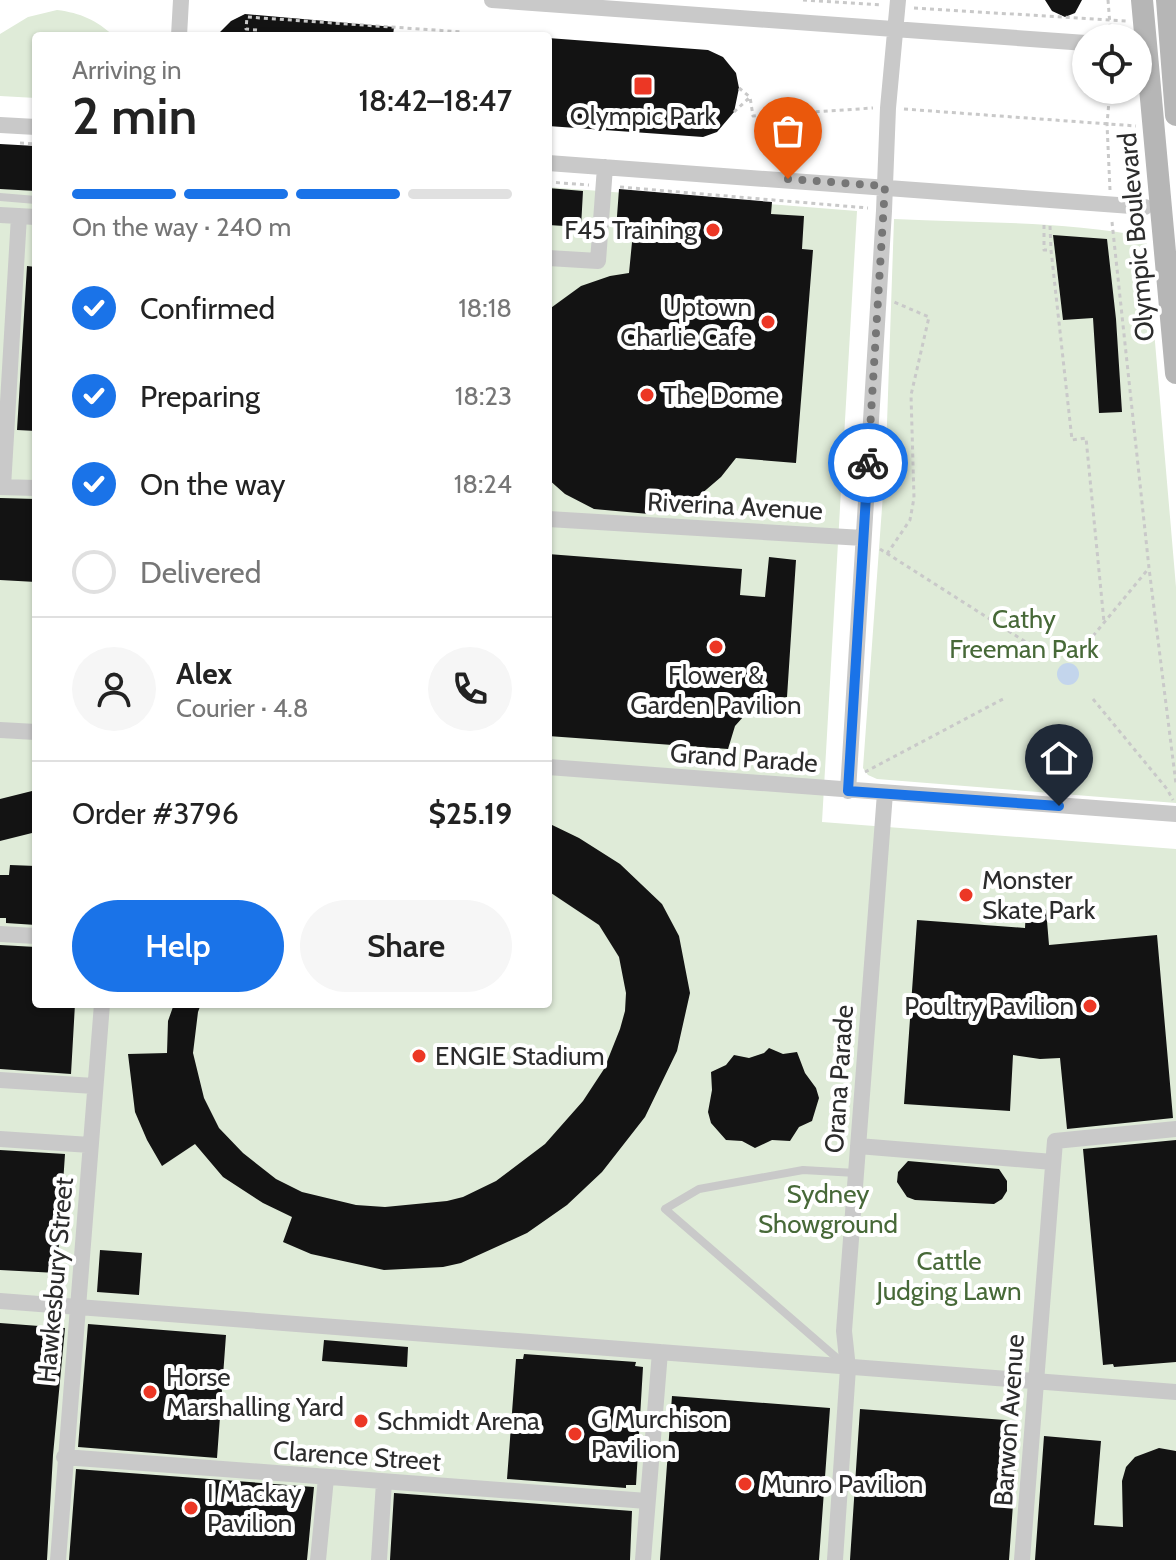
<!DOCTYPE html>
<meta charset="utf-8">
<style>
:root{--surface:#fff;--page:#f6f6f6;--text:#222;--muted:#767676;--line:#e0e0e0;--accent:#1a73e8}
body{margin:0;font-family:Cabin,sans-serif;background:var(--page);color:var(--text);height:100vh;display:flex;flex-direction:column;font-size:30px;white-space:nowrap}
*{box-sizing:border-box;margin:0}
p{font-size:26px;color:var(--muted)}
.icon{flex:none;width:44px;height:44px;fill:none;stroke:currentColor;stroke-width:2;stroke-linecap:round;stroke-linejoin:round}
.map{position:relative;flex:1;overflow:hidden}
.drawer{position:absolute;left:32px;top:32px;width:520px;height:976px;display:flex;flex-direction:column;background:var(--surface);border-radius:8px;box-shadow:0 2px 6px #0004}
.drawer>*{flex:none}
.tools{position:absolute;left:1072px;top:24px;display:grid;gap:16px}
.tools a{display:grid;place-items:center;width:80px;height:80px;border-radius:50%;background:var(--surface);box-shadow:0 2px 6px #0004;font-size:40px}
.pin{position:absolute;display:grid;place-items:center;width:68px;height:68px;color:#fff;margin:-82px -34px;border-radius:50% 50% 50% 0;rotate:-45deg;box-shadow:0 0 8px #0007}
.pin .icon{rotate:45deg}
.courier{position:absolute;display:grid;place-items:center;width:80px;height:80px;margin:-40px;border:6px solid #1a73e8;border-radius:50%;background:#fff;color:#222;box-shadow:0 2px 10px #0007}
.headline em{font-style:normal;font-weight:600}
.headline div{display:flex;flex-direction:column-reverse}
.headline{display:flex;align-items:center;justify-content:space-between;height:136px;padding:0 40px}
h1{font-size:52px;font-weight:600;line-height:60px}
.bar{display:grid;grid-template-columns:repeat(4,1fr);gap:12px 8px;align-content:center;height:96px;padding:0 40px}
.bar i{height:10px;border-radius:6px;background:var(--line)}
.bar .current{background:var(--accent)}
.bar p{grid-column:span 4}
.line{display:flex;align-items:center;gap:20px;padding:0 40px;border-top:2px solid var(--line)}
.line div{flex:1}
.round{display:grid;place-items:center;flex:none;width:84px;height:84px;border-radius:42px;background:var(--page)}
ol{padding:0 40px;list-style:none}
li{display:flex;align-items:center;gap:24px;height:88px}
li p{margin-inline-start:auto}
li .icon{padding:8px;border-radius:50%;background:var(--accent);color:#fff;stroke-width:4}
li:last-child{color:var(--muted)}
li i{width:44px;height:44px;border:4px solid var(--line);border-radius:50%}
.cta{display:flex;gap:16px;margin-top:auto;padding:16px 40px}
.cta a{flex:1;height:92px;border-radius:48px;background:var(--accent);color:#fff;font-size:32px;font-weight:600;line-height:92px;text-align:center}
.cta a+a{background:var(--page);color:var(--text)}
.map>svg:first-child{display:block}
.green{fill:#dfebd8}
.water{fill:#c3d5ec}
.building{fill:#131313}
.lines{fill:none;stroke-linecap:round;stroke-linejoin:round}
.path{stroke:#c9c9c9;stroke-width:3;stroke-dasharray:4 4;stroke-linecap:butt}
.lane{stroke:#c9c9c9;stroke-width:8}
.street{stroke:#c9c9c9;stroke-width:16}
.secondary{stroke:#b6b6b6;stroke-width:22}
.done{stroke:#767676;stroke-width:8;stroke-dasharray:0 14.4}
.route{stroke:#1a73e8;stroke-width:10}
.poi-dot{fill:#ec3725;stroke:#fff;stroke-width:3}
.labels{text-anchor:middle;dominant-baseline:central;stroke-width:8;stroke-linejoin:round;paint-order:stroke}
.poi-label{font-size:26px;fill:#2c2c2c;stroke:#fff;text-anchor:start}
.street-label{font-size:26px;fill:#2c2c2c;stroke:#fff}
.park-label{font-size:26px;fill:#476938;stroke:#fff}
</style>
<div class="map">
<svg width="1176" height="1560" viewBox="0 0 1176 1560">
<rect width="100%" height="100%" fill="#fff"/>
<!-- green -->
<path class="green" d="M57,10C81,13 96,20 114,36H36V98L0,96V34L28,17Z
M0,145L36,148V1004H548V187L857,211L822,822L1176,849V1560H0Z
M894,219C978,223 1064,221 1146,237L1176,587V803L877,779L868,775L863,768L886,453Z"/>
<!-- water -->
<path class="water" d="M1057 674a11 11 0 1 1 22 0a11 11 0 1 1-22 0Z"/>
<!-- building -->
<path class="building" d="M1045,0H1082L1075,13L1065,17L1052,11Z
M245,14L394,27L393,36H216L231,21Z
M548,38L708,50L723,57L736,73L739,88L734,112L717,132L703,137L548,126Z
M0,144L36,146V191L0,189Z
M548,188L583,191L581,227L548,225Z
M619,189L772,202L771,214L804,216L802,249L813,250L796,463L736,458L721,477L700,495L674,509L649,514L594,509L565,494L548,479V310L581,286L610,276L629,273L633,232L616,230Z
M1053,235L1107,239L1116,319L1122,412L1099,413L1093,318L1063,320Z
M27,266L36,267V431L17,430Z
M0,498L36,499V582L0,580Z
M548,554L742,569L740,595L765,597L769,557L796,560L787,697L764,700L752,707L735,726L728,749L548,736Z
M36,790V832L0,841V799Z
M548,823L579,838L620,864L662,904L679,936L690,993L677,1051L645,1117L602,1172L567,1205L527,1233L461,1263L443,1267L384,1270L311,1254L283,1242L292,1217L263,1203L223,1177L195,1144L162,1166L147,1140L135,1112L128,1054L167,1053L168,1021L174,1004H201L198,1012L193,1053L204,1098L219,1128L243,1153L276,1179L302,1192L356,1205L385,1207L447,1201L463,1197L496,1181L545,1144L583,1101L604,1069L620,1029L625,1011L626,993L619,957L599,925L548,891Z
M10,865L36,866V925L6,923V918H0V875H9Z
M1046,909L1049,945L1157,935L1173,1118L1067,1129L1060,1058L1040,1059L1013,1055L1010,1111L904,1104L917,920L1025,928L1026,910Z
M0,945L36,947V1004H75L71,1074L0,1069Z
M769,1048L783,1054L797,1052L805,1073L816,1088L819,1098L812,1121L799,1127L790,1141L772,1140L755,1148L742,1141L726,1140L711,1123L708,1112L712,1090L711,1072L726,1065L734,1055L749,1058L764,1053Z
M1176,1140V1362L1114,1367L1113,1364L1103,1365L1083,1149Z
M0,1150L65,1154L57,1273L0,1270Z
M908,1161L999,1169L1007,1181V1191L1002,1199L994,1204L915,1200L907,1197L897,1182L898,1172Z
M100,1250L142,1253L139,1295L97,1292Z
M0,1323L65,1328L53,1455L47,1560H0Z
M88,1324L226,1335L217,1458L78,1447Z
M324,1340L408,1347L407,1367L322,1361Z
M524,1354L636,1362L635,1366L643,1367L636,1485H626V1488L507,1479L516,1359H523Z
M672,1396L830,1408L819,1560H660Z
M860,1409L1019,1421L1009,1560H850Z
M1044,1436L1101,1441L1094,1525L1123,1527L1122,1481L1126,1467L1135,1457L1159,1448L1176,1451V1560H1035Z
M76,1469L314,1487L307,1560H69Z
M394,1493L632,1511L630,1560H390Z"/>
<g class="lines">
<!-- path -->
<path class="path" d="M803,0L881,5
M1108,0L1111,38
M914,8L1126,21
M257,30L246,29L247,17L463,32
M739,88L750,97
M904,109L1136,126
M734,112L750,97L753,116L873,108
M20,143L36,144
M548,182L589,185
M620,187L868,208
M1110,190L1107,124L1110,90
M1112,222L1149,568L1176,784
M1044,225V250H1051L1072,440L1086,438L1104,622
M1050,226L1051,250
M880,549L1032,646
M887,554L910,520L914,498L911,395L929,317L894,302
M1093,636L1149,568
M1093,699L1167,789L1173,800
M865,772L1003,699"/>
<!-- lane -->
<path class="lane" d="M0,197L36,200
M845,1365L665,1209L699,1189L803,1170L856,1173"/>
<!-- street -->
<path class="street" d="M492,0L1086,43
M179,36L181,0
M0,125L36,127
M548,163L1145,207
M0,215L36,217
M548,258L598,261L605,167
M0,487L36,488
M3,487L19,216
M548,519L863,538
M0,730L36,732
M548,767L1176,814
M848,791L884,211L888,108L898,0
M0,934L36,936
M0,1080L94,1086
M0,1139L90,1145
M858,1146L1053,1162
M0,1301L1176,1392
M64,1457L647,1501
M58,1560L102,1004
M318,1560L326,1478
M379,1560L384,1482
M643,1560L660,1352
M835,1560L848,1368L844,1331L885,793
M1022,1560L1055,1141L1176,1129"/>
<!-- secondary -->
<path class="secondary" d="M1142,0L1176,373
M1167,0L1176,115"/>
</g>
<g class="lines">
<!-- done -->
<path class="done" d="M788,179L885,186L868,463"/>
<!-- route -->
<path class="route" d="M868,463L848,791L1059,806"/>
</g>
<!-- markers -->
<g class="poi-dot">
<rect x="633" y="76" width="20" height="20" rx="4"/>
<circle cx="713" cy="230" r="8"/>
<circle cx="768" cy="322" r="8"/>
<circle cx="647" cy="395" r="8"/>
<circle cx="716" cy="647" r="8"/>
<circle cx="966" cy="895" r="8"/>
<circle cx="1090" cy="1006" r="8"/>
<circle cx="419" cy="1056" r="8"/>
<circle cx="150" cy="1392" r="8"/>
<circle cx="361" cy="1421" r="8"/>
<circle cx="575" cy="1434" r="8"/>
<circle cx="745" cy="1484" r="8"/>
<circle cx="191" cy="1508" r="8"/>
</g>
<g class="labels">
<!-- poi labels -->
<g class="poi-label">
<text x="643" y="116" text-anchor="middle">Olympic Park</text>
<text x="697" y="230" text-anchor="end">F45 Training</text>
<text x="752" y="307" text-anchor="end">Uptown<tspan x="752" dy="30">Charlie Cafe</tspan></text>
<text x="663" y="395">The Dome</text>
<text x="716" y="675" text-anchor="middle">Flower &amp;<tspan x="716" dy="30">Garden Pavilion</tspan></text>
<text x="982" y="880">Monster<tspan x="982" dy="30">Skate Park</tspan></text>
<text x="1074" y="1006" text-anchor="end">Poultry Pavilion</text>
<text x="435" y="1056">ENGIE Stadium</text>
<text x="166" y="1377">Horse<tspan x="166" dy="30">Marshalling Yard</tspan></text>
<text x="591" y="1419">G Murchison<tspan x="591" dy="30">Pavilion</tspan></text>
<text x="377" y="1421">Schmidt Arena</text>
<text x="761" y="1484">Munro Pavilion</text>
<text x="207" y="1493">I Mackay<tspan x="207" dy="30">Pavilion</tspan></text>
</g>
<!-- street labels -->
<g class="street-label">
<text transform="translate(1136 237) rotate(-95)">Olympic Boulevard</text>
<text transform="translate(735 506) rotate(3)">Riverina Avenue</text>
<text transform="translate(744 758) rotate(4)">Grand Parade</text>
<text transform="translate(839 1079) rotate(-86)">Orana Parade</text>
<text transform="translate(55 1280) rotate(-85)">Hawkesbury Street</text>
<text transform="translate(1009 1420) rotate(-86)">Barwon Avenue</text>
<text transform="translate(357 1456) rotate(4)">Clarence Street</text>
</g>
<!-- park labels -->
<g class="park-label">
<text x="1024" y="619">Cathy<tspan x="1024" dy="30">Freeman Park</tspan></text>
<text x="828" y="1194">Sydney<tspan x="828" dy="30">Showground</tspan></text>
<text x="949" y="1261">Cattle<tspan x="949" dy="30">Judging Lawn</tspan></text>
</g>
</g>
</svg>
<div class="tools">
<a><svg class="icon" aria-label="locate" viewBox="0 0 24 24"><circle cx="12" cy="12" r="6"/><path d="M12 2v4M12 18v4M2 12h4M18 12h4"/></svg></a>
</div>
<div class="pin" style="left:788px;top:179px;background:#ea580c"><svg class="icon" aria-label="bag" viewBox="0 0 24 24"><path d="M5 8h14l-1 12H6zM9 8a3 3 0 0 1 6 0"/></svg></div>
<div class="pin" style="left:1059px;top:806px;background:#1f2937"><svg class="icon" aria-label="home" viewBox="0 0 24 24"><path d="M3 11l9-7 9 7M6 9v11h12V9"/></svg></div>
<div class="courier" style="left:868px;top:463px"><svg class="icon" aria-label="bike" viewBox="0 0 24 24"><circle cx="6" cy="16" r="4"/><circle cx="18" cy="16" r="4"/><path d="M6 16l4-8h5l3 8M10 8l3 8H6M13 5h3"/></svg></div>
<section class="drawer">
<div class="headline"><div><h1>2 min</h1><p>Arriving in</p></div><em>18:42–18:47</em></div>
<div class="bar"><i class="current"></i><i class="current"></i><i class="current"></i><i></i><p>On the way · 240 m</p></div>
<ol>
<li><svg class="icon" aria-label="check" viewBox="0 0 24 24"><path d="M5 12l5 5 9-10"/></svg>Confirmed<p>18:18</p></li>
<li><svg class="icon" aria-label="check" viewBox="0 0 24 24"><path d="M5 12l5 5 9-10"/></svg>Preparing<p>18:23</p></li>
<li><svg class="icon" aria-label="check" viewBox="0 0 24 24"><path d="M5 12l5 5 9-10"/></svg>On the way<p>18:24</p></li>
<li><i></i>Delivered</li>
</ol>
<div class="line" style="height:144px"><a class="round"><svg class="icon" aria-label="person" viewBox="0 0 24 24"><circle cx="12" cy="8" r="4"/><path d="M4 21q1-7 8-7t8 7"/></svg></a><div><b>Alex</b><p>Courier · 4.8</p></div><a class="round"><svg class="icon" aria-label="phone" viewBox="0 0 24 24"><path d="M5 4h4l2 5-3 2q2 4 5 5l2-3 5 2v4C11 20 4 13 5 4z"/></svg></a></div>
<div class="line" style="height:104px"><div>Order #3796</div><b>$25.19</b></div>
<div class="cta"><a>Help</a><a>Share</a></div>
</section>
</div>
